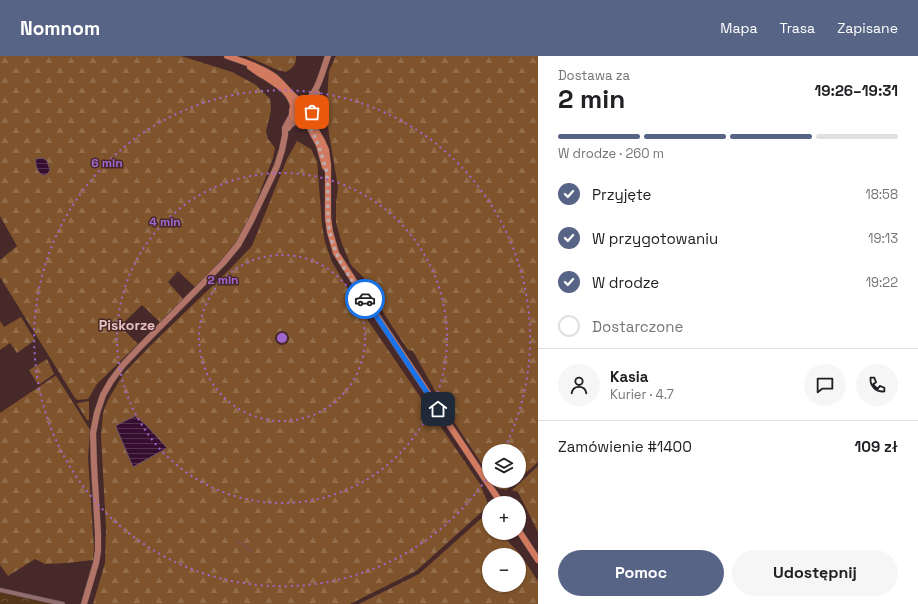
<!DOCTYPE html>
<html lang="pl">
<meta charset="utf-8">
<style>
:root{--surface:#fff;--page:#f6f6f6;--text:#202124;--muted:#757577;--line:#e0e0e0;--accent:#576486}
body{margin:0;font-family:"Space Grotesk",sans-serif;background:var(--page);color:var(--text);height:100vh;display:flex;flex-direction:column;font-size:15px;white-space:nowrap}
*{box-sizing:border-box;margin:0}
p{font-size:13px;color:var(--muted)}
.icon{flex:none;width:22px;height:22px;fill:none;stroke:currentColor;stroke-width:2;stroke-linecap:round;stroke-linejoin:round}
.map{position:relative;flex:1;overflow:hidden}
.side{display:flex;flex-direction:column;background:var(--surface);width:380px}
.side>*{flex:none}
.fabs{position:absolute;left:482px;top:388px;display:grid;gap:8px}
.fabs a{display:grid;place-items:center;width:44px;height:44px;border-radius:50%;background:var(--surface);box-shadow:0 1px 3px #0004;font-size:20px}
.pin{position:absolute;display:grid;place-items:center;width:34px;height:34px;color:#fff;margin:-17px;border-radius:8px;box-shadow:0 2px 6px #0006}
.courier{position:absolute;display:grid;place-items:center;width:40px;height:40px;margin:-20px;border:3px solid #1a73e8;border-radius:50%;background:#fff;color:#222;box-shadow:0 1px 5px #0007}
.overview em{font-style:normal;font-weight:800}
.overview div{display:flex;flex-direction:column-reverse}
.overview{display:flex;align-items:center;justify-content:space-between;height:68px;padding:0 20px}
h1{font-size:26px;font-weight:800;line-height:30px}
.bar{display:grid;grid-template-columns:repeat(4,1fr);gap:6px 4px;align-content:center;height:48px;padding:0 20px}
.bar i{height:5px;border-radius:3px;background:var(--line)}
.bar .on{background:var(--accent)}
.bar p{grid-column:span 4}
.line{display:flex;align-items:center;gap:10px;padding:0 20px;border-top:1px solid var(--line)}
.line div{flex:1}
.round{display:grid;place-items:center;flex:none;width:42px;height:42px;border-radius:21px;background:var(--page)}
ol{padding:0 20px;list-style:none}
li{display:flex;align-items:center;gap:12px;height:44px}
li p{margin-inline-start:auto}
li .icon{padding:4px;border-radius:50%;background:var(--accent);color:#fff;stroke-width:4}
li:last-child{color:var(--muted)}
li i{width:22px;height:22px;border:2px solid var(--line);border-radius:50%}
.action{display:flex;gap:8px;margin-top:auto;padding:8px 20px}
.action a{flex:1;height:46px;border-radius:24px;background:var(--accent);color:#fff;font-size:16px;font-weight:800;line-height:46px;text-align:center}
.action a+a{background:var(--page);color:var(--text)}
header{display:flex;align-items:center;gap:24px;box-sizing:border-box;height:56px;padding:0 20px;background:var(--accent);color:#fff}
header strong{font-size:19px}
nav{display:flex;gap:22px;margin-inline-start:auto;font-size:14px}
main{display:flex;flex:1;min-height:0}
.map>svg:first-child{display:block}
.forest{fill:url(#forest-firs);fill-rule:evenodd}
.park{fill:url(#park-crowns)}
.water{fill:url(#water-rules);stroke:#72526a}
.lines{fill:none;stroke-linecap:round;stroke-linejoin:round}
.stream{stroke:#72526a;stroke-width:1}
.street-casing{stroke:#5e4747;stroke-width:5}
.secondary-casing{stroke:#5e4747;stroke-width:7}
.primary-casing{stroke:#5e4747;stroke-width:7}
.street{stroke:#916d6d;stroke-width:4}
.secondary{stroke:#b27466;stroke-width:6}
.primary{stroke:#d27a5f;stroke-width:6}
.done{stroke:#bdabab;stroke-width:4;stroke-dasharray:0 7.2}
.route{stroke:#1a73e8;stroke-width:5}
.ring{fill:none;stroke:#a267ce;stroke-width:2;stroke-dasharray:2 4}
.labels{text-anchor:middle;dominant-baseline:central;stroke-width:3;stroke-linejoin:round;paint-order:stroke}
.neighbourhood-label{font-size:14px;font-weight:bold;fill:#e8c1c0;stroke:#47292a}
.centre{fill:#a267ce;stroke:#47292a;stroke-width:2}
.ring-label{font-size:12px;text-anchor:middle;font-weight:bold;fill:#a267ce;stroke:#47292a;stroke-width:3;stroke-linejoin:round;paint-order:stroke}
</style>
<header>
<strong>Nomnom</strong>
<nav><a>Mapa</a><a>Trasa</a><a>Zapisane</a></nav>
</header>
<main>
<div class="map">
<svg width="538" height="548" viewBox="0 0 538 548">
<defs>
<pattern id="forest-firs" width="22" height="20" patternUnits="userSpaceOnUse"><rect width="22" height="20" fill="#7f542c"/><path d="M5 1l3.5 6h-7zM16 11l3.5 6h-7z" fill="#926d4b"/></pattern>
<pattern id="park-crowns" width="20" height="18" patternUnits="userSpaceOnUse"><rect width="20" height="18" fill="#543517"/><path d="M2 6a3 3 0 1 1 6 0M12 15a3 3 0 1 1 6 0" fill="none" stroke="#6e5339"/></pattern>
<pattern id="water-rules" width="6" height="5" patternUnits="userSpaceOnUse"><rect width="6" height="5" fill="#360e30"/><path d="M0 2.5h6" fill="none" stroke="#54324e"/></pattern>
</defs>
<rect width="100%" height="100%" fill="#47292a"/>
<!-- forest -->
<path class="forest" d="M0,0H181L232,16L256,29L270,43L271,54L266,75L268,83L275,92L273,102L242,183L195,231L178,215L168,226L183,243L160,266L142,249L120,270L138,288L97,328L88,343L78,344L75,342L0,221V204L17,190L0,160Z
M246,0H296C297,8 293,12 286,16L278,14Z
M336,0H538V406L519,423V395H489V419L443,349L413,295L408,294L390,267L366,228L368,226L351,209L342,188L336,167V148L338,131L326,60L329,15Z
M297,85L311,93L317,105L322,169L325,186L332,206L358,250L480,428L487,445L486,452L416,515L350,548H93L105,507L106,472L101,380L103,357L108,344L124,317L155,285L229,214L252,190L287,103Z
M21,261L35,284L17,297L10,287L0,294V265L4,271Z
M47,303L54,318L40,328L37,327L29,314Z
M55,320L57,321L90,374L88,402L94,493L93,504L67,507L45,508L35,503L8,520L0,509V357Z
M89,345V364H87L77,348L78,347Z
M538,410V476L518,436L512,434Z
M493,425H517L506,434L497,432Z
M484,460L489,466V477H500L520,498L538,525V548H359L419,518ZM489,499H519V529H489Z"/>
<!-- park -->
<path class="park" d="M0,535L54,548H0Z"/>
<!-- water -->
<path class="water" d="M43,102L47,105L50,114C43,127 34,112 36,103Z
M135,360L145,368L167,392L133,411L116,371L117,369Z"/>
<g class="lines">
<!-- stream -->
<path class="stream" d="M237,485L253,496"/>
<!-- street casing -->
<g class="street-casing">
<path id="street" d="M0,534L63,548"/>
</g>
<!-- secondary casing -->
<g class="secondary-casing">
<path id="secondary" d="M306,46C319,34 322,16 328,0
M311,51L317,37
M288,72C290,69 293,66 297,65
M84,548L96,507L98,495V478L94,409L93,377L97,357L103,339L111,325L123,309L139,292L223,207L238,189L251,165L277,110L282,94L285,79V72L291,61L292,59"/>
</g>
<!-- primary casing -->
<g class="primary-casing">
<path id="primary" d="M227,0C244,6 261,11 275,21C284,28 290,39 300,45
M250,11C255,14 259,18 264,20C276,28 290,35 293,50
M292 56a10 10 0 1 1 20 0a10 10 0 1 1-20 0Z
M310,62L314,71L322,85L326,94L328,109V162L330,176L336,197L361,236L501,447
M306,65L319,89L325,111
M519,475L538,504"/>
</g>
<!-- street -->
<use href="#street" class="street"/>
<!-- secondary -->
<use href="#secondary" class="secondary"/>
<!-- primary -->
<use href="#primary" class="primary"/>
</g>
<g class="lines">
<!-- done -->
<path class="done" d="M312,56L310,62L306,65C315,79 320,92 324,107C325,111 327,115 327,119C329,138 326,158 330,177C335,202 351,223 365,243"/>
<!-- route -->
<path class="route" d="M365,243L438,353"/>
</g>
<!-- distance rings -->
<g class="ring">
<circle cx="282" cy="282" r="83"/>
<circle cx="282" cy="282" r="165"/>
<path d="M489 419A248 248 0 1 1 503 395"/>
</g>
<g class="labels">
<!-- neighbourhood labels -->
<g class="neighbourhood-label">
<text x="127" y="269">Piskorze</text>
</g>
</g>
<circle cx="282" cy="282" r="6" class="centre"/>
<g class="ring-label">
<text x="107" y="111">6 min</text>
<text x="165" y="170">4 min</text>
<text x="223" y="228">2 min</text>
</g>
</svg>
<div class="fabs">
<a><svg class="icon" aria-label="layers" viewBox="0 0 24 24"><path d="M12 4l9 5-9 5-9-5zM3 14l9 5 9-5"/></svg></a>
<a>+</a>
<a>−</a>
</div>
<div class="pin" style="left:312px;top:56px;background:#ea580c"><svg class="icon" aria-label="bag" viewBox="0 0 24 24"><path d="M5 8h14l-1 12H6zM9 8a3 3 0 0 1 6 0"/></svg></div>
<div class="pin" style="left:438px;top:353px;background:#1f2937"><svg class="icon" aria-label="home" viewBox="0 0 24 24"><path d="M3 11l9-7 9 7M6 9v11h12V9"/></svg></div>
<div class="courier" style="left:365px;top:243px"><svg class="icon" aria-label="car" viewBox="0 0 24 24"><path d="M5 17H2v-5l4-1 3-4h7l3 4 3 1v5h-3M9 17h6M6 11h13"/><circle cx="7" cy="17" r="2"/><circle cx="17" cy="17" r="2"/></svg></div>
</div>
<section class="side">
<div class="overview"><div><h1>2 min</h1><p>Dostawa za</p></div><em>19:26–19:31</em></div>
<div class="bar"><i class="on"></i><i class="on"></i><i class="on"></i><i></i><p>W drodze · 260 m</p></div>
<ol>
<li><svg class="icon" aria-label="check" viewBox="0 0 24 24"><path d="M5 12l5 5 9-10"/></svg>Przyjęte<p>18:58</p></li>
<li><svg class="icon" aria-label="check" viewBox="0 0 24 24"><path d="M5 12l5 5 9-10"/></svg>W przygotowaniu<p>19:13</p></li>
<li><svg class="icon" aria-label="check" viewBox="0 0 24 24"><path d="M5 12l5 5 9-10"/></svg>W drodze<p>19:22</p></li>
<li><i></i>Dostarczone</li>
</ol>
<div class="line" style="height:72px"><a class="round"><svg class="icon" aria-label="person" viewBox="0 0 24 24"><circle cx="12" cy="8" r="4"/><path d="M4 21q1-7 8-7t8 7"/></svg></a><div><b>Kasia</b><p>Kurier · 4.7</p></div><a class="round"><svg class="icon" aria-label="chat" viewBox="0 0 24 24"><path d="M4 5h16v11H9l-5 4z"/></svg></a><a class="round"><svg class="icon" aria-label="phone" viewBox="0 0 24 24"><path d="M5 4h4l2 5-3 2q2 4 5 5l2-3 5 2v4C11 20 4 13 5 4z"/></svg></a></div>
<div class="line" style="height:52px"><div>Zamówienie #1400</div><b>109 zł</b></div>
<div class="action"><a>Pomoc</a><a>Udostępnij</a></div>
</section>
</main>
